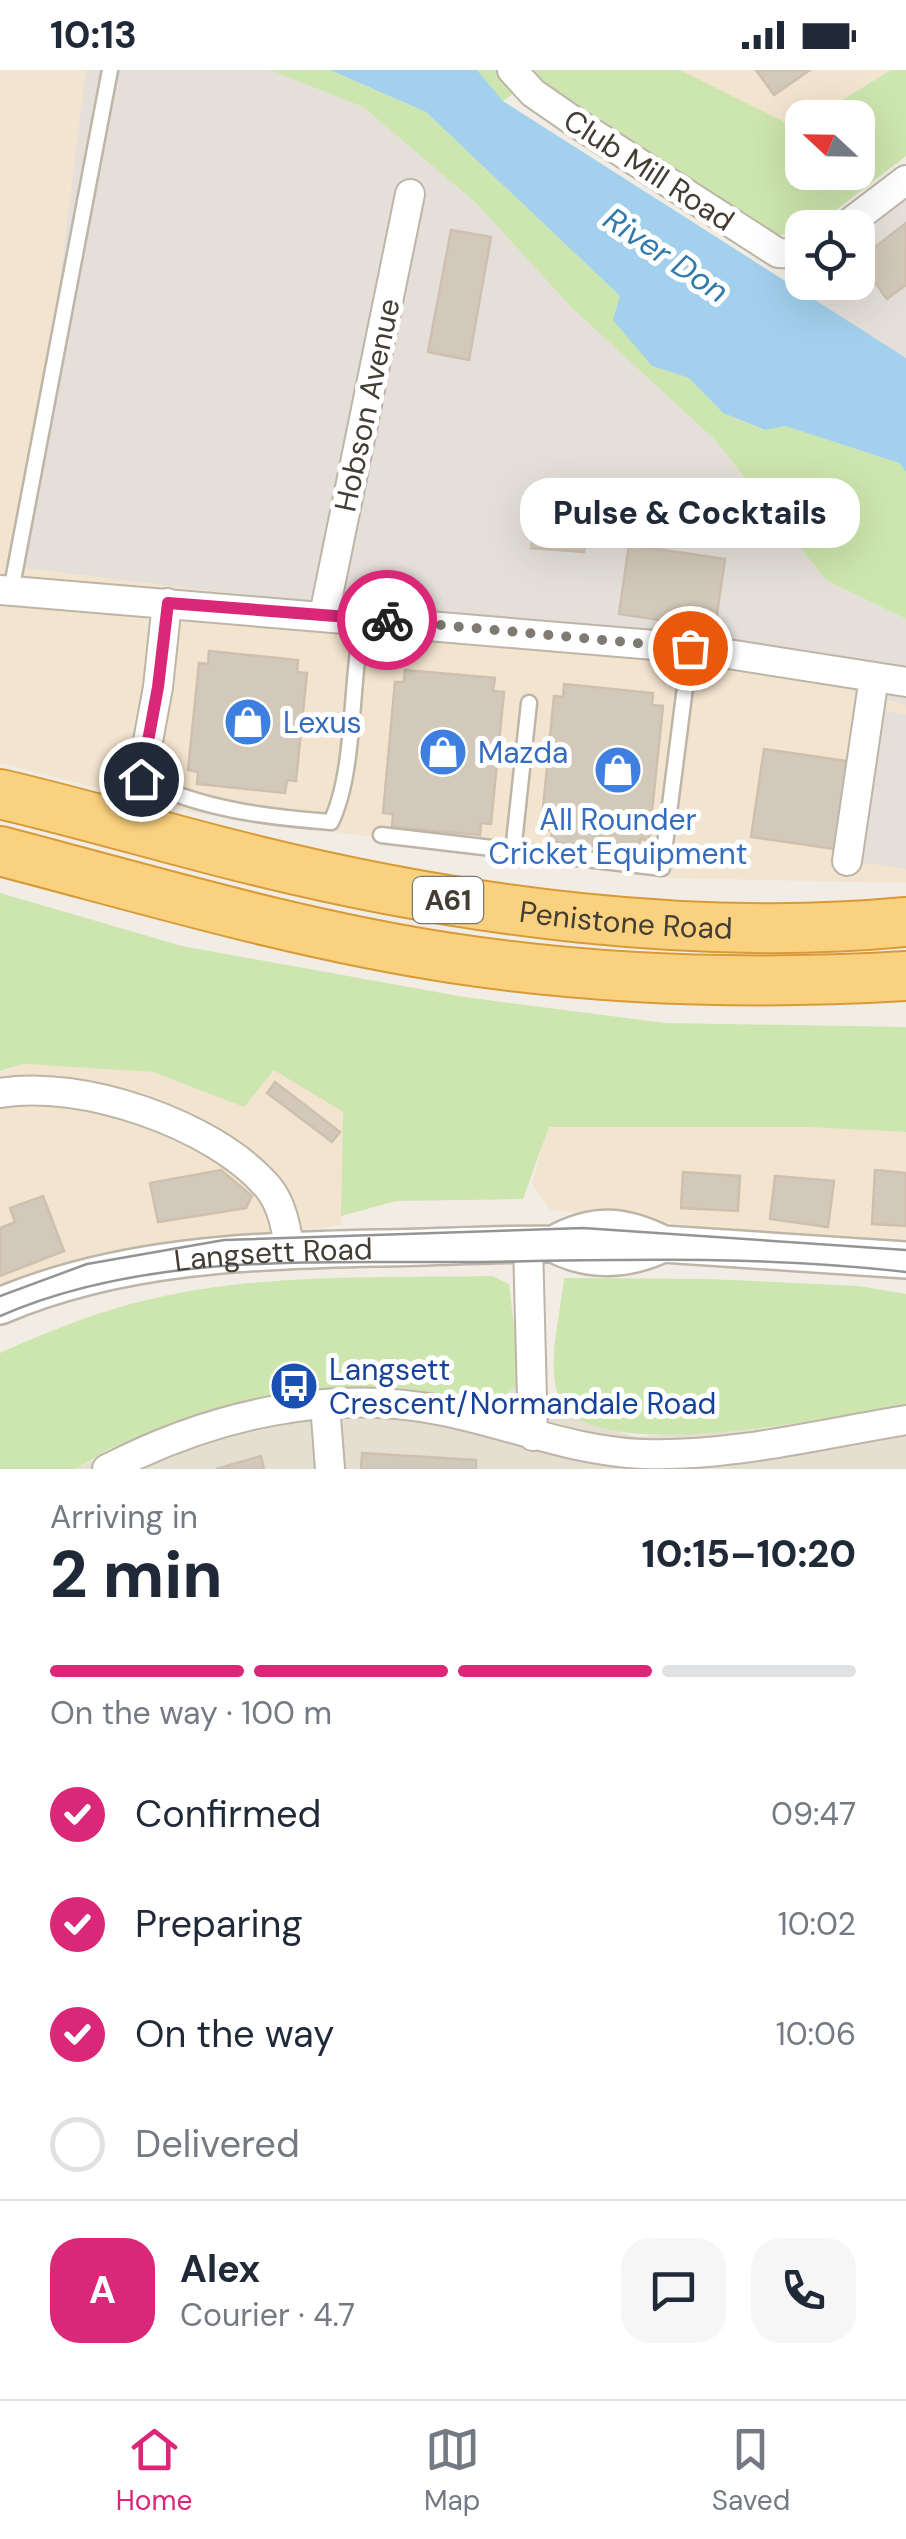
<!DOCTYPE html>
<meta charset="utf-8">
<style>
:root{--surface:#fff;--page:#f6f6f7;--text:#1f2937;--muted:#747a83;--line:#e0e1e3;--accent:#db2777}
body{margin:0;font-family:"DM Sans",sans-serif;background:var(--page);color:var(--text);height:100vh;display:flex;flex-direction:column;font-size:38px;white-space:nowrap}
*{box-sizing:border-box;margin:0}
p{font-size:32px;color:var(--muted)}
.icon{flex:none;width:55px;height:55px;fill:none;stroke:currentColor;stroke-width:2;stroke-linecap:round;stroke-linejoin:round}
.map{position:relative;height:1399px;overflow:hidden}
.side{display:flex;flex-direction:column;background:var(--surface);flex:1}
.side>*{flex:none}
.needle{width:65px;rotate:292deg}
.controls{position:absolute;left:785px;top:30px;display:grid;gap:20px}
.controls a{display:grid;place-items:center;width:90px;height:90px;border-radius:20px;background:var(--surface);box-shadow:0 10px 40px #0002;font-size:50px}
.pin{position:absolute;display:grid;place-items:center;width:85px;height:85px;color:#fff;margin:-42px;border:5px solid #fff;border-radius:50%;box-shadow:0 2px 10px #0007}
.courier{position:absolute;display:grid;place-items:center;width:100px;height:100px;margin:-50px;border:8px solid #db2777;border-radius:50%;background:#fff;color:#222;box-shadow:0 2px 12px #0007}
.bubble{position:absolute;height:70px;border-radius:30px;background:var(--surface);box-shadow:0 10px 40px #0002;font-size:32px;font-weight:800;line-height:70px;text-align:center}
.head em{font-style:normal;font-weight:800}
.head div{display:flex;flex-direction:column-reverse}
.head{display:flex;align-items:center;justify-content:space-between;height:170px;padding:0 50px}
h1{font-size:65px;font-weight:800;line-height:75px}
.bar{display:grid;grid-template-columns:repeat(4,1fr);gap:15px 10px;align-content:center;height:120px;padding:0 50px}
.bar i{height:12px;border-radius:8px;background:var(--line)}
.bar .active{background:var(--accent)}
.bar p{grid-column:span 4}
.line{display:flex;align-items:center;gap:25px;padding:0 50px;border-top:2px solid var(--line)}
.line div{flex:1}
.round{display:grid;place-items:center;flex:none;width:105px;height:105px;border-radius:30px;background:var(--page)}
ol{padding:0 50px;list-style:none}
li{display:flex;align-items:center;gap:30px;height:110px}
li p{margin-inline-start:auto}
li .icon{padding:10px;border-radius:50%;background:var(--accent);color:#fff;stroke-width:4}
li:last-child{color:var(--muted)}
li i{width:55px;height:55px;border:5px solid var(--line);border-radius:50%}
.status{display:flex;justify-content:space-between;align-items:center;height:70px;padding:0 50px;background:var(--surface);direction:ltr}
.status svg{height:28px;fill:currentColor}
.tab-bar{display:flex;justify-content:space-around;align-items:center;height:140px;border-top:2px solid var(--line);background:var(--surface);font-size:28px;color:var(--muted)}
.tab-bar a{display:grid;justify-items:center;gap:5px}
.tab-bar .active{color:var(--accent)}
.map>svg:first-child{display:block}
.residential{fill:#e5dfd2}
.commercial{fill:#f3e4cf}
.industrial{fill:#e4dfd9}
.green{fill:#cde5ae}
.water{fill:#a2d0ed}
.building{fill:#d3c9ba;stroke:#cdc0ae;stroke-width:2.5}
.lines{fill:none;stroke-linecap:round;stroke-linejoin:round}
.service-casing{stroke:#bdb5a7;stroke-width:19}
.minor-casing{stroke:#bdb5a7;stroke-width:32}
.tertiary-casing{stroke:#bdb5a7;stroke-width:40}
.trunk-casing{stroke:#d89a38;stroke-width:52}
.service{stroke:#fff;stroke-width:14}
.minor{stroke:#fff;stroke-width:28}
.tertiary{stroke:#fff;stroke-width:35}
.trunk{stroke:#fad17e;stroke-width:48}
.tram{stroke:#949494;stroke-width:2.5}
.done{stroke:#807b72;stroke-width:10;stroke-dasharray:0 18}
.route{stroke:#db2777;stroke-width:12}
.labels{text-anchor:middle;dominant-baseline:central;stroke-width:10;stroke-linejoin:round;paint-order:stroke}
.shield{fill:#fff;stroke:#7b7771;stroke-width:2.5}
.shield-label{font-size:28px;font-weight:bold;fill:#433d34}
.street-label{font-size:30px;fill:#433d34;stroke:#fff}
.shop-label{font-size:30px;fill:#366cbe;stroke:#fff;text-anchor:start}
.transit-label{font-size:30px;fill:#164399;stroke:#fff;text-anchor:start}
.water-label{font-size:32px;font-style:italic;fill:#327aab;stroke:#fff}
</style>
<div class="status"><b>10:13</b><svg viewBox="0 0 49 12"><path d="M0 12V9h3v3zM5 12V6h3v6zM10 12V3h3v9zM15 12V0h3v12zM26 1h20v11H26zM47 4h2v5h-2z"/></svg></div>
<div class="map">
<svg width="906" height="1399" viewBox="0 0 906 1399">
<rect width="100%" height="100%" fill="#f2ede4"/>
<!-- residential -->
<path class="residential" d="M516,1316L560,1330L571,1347L636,1367L777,1358L906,1334V1399H76L144,1363L261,1326L368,1316L439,1323L484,1334L494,1333Z"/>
<!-- commercial -->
<path class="commercial" d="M0,0H86L24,498L716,583L906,635V813L666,808L191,742L0,693Z
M680,0H891L814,47L802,48L797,58Z
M24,994L153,1002L244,1037L274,999L343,1042L341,1155L224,1170L0,1223V1003Z
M548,1057H808L906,1062V1179L550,1140L532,1113Z"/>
<!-- industrial -->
<path class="industrial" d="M86,0H270L363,37L476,133L571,237L715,370L826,510L906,549V635L716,583L24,498Z
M906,130V288L788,215L802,205V212H858V165Z
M883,640L906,645V799L858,792Z"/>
<!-- green -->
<path class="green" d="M270,0H330L426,42L620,226L652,296L689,308L723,343L764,360L785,356L899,393L906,402V549L826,510L715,370L571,237L476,133L363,37Z
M477,0H680L797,58L802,54V102H858V48L814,47L891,0H906V86L814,157L802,158V164L774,165L537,7L503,31Z
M0,823L182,876L464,927L665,953L906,957V1062L808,1057H549L523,1129L396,1131L341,1146L343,1042L274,1000L244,1037L153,1002L24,994L0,1001Z
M492,1206L509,1214L519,1298L516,1316L494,1333L402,1318L293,1321L185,1348L109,1379L76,1399H0V1283C49,1261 98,1241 151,1229C262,1203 379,1208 492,1206Z
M564,1208L709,1209L858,1216L906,1224V1334C841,1346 592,1399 560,1330C545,1297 561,1243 564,1208Z"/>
<!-- water -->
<path class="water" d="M330,0H477L503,31L906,288V402L899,393L785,356L765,360L723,343L689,308L652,296L613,250L620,226L426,42Z"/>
<!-- building -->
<path class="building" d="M756,0H810L774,25Z
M906,153V215L887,229L858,190Z
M451,160L491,167L469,290L428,282Z
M581,429L613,435L607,469L587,465L584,482L531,478L536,448L552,451L554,441L577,446Z
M629,475L725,489L715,558L619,544Z
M209,581L298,590L297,602L307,603L296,711L287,710L285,723L197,714L198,702L188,700L199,593L208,594Z
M405,600L495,608L493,621L504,622L491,754L481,753L480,765L392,757L393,744L383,743L395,612H404Z
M564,614L653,623L652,635L663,636L649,770L640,769L639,781L551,772L552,760L541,759L554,626L563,627Z
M764,679L847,691L835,779L751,767Z
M275,1012L340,1062L332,1072L267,1023Z
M221,1100L252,1126L246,1138L158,1152L150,1113Z
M875,1100L906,1103V1156L872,1154Z
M683,1102L740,1106L738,1141L681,1138Z
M775,1106L834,1111L828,1157L770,1149Z
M43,1126L64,1181L0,1206V1158L15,1152L10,1138Z
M362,1383L476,1390V1399H361Z
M261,1386L264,1399H216Z"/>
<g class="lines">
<!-- service casing -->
<g class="service-casing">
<path id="service" d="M11,521L110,0
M141,709C200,739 265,747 331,752C356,701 350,608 363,548
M381,765L662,798L690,578
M513,782L529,633"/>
</g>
<!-- minor casing -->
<g class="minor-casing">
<path id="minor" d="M512,0L533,23L575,52L778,183L802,184
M843,158L906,110
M0,520L690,578L906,612
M324,545L410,124
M141,709L158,617L167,533
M847,791L874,607
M0,1023C81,1009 213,1054 267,1116C282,1133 286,1158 290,1180
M528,1174L533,1366
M325,1334L330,1399
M107,1399C210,1346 329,1317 444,1341C512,1355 573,1381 643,1384C731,1387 820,1364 906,1350"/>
</g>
<!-- tertiary casing -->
<g class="tertiary-casing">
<g id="tertiary">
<path d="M554,1174C589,1193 627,1191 663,1174"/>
<path id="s1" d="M0,1236C120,1185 248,1181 377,1178C436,1177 495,1174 554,1174C594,1152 623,1154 663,1174L906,1190"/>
</g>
</g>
<!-- trunk casing -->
<g class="trunk-casing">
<g id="trunk">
<path id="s2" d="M0,724C86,744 171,770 258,791C461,841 696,872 906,852"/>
<path d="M0,781C149,820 299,865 451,888C602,911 754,915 906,906"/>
</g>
</g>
<!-- service -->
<use href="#service" class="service"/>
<!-- minor -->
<use href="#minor" class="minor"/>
<!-- tertiary -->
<use href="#tertiary" class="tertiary"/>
<!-- trunk -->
<use href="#trunk" class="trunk"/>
<!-- tram -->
<path class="tram" d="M0,1226L87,1194L224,1170L583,1158L906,1180
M0,1246C147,1182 316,1193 473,1192C617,1190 762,1185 906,1202"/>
</g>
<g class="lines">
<!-- done -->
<path class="done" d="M387,550L690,578"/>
<!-- route -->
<path class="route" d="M141,709L158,617L168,533L387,550"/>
</g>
<!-- icons -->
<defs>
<g id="shop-disc" transform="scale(2.5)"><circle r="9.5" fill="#3f7fe0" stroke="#fff"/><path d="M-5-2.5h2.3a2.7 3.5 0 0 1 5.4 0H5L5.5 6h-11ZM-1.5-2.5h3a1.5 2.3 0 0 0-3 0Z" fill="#fff"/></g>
<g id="bus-disc" transform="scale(2.5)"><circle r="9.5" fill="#1a4fb4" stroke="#fff"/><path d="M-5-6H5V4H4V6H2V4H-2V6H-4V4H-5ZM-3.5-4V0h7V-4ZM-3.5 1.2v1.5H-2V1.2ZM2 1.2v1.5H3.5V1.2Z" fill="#fff"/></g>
</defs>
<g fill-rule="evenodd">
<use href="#shop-disc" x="248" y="652"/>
<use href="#shop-disc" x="443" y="682"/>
<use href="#shop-disc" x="618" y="700"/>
<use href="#bus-disc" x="294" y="1316"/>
</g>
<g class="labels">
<!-- shield labels -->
<rect class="shield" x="413" y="807" width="70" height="46" rx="8"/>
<g class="shield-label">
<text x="448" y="830">A61</text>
</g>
<!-- street labels -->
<g class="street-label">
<text transform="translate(649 100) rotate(33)">Club Mill Road</text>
<text transform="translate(367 335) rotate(-78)">Hobson Avenue</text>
<text stroke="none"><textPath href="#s2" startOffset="640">Penistone Road</textPath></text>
<text stroke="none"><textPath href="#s1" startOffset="280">Langsett Road</textPath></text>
</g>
<!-- shop labels -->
<g class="shop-label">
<text x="283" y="652">Lexus</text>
<text x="478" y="682">Mazda</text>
<text x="618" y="749" text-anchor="middle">All Rounder<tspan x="618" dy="34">Cricket Equipment</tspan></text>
</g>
<!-- transit labels -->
<g class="transit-label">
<text x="329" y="1299">Langsett<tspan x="329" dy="34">Crescent/Normandale Road</tspan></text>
</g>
<!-- water labels -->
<g class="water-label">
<text transform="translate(666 185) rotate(34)">River Don</text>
</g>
</g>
</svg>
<div class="controls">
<a><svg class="needle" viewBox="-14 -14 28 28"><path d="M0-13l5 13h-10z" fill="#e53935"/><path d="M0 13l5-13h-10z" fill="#747a83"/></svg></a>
<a><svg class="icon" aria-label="locate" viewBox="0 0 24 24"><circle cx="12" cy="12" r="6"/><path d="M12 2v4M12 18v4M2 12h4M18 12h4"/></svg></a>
</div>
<div class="pin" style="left:690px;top:578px;background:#ea580c"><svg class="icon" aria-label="bag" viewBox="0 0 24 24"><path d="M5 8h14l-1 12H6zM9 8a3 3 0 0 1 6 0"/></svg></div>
<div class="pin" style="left:141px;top:709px;background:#1f2937"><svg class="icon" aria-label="home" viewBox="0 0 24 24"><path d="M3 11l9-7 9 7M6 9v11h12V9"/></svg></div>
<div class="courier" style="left:387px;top:550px"><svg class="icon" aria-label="bike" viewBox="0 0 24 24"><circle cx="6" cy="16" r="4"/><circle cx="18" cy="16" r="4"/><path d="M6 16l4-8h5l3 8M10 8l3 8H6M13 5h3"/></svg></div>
<div class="bubble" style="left:520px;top:408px;width:340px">Pulse &amp; Cocktails</div>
</div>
<section class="side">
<div class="head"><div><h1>2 min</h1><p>Arriving in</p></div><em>10:15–10:20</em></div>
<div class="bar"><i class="active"></i><i class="active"></i><i class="active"></i><i></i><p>On the way · 100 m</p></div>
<ol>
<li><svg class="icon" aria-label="check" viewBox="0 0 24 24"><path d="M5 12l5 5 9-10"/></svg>Confirmed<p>09:47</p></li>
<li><svg class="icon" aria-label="check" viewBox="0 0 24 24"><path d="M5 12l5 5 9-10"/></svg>Preparing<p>10:02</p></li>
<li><svg class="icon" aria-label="check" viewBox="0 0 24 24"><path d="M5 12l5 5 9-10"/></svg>On the way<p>10:06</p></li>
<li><i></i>Delivered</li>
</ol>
<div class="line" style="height:180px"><b class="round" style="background:var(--accent);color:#fff">A</b><div><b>Alex</b><p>Courier · 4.7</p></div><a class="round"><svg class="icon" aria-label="chat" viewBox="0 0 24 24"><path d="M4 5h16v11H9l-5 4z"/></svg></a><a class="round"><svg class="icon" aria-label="phone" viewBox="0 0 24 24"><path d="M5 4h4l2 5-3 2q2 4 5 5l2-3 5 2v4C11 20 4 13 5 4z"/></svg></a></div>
</section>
<nav class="tab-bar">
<a class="active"><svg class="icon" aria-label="home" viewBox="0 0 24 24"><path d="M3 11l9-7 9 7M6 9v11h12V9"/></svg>Home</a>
<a><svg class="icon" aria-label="map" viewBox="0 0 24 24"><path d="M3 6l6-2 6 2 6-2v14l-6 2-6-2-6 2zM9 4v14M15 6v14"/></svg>Map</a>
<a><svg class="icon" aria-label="saved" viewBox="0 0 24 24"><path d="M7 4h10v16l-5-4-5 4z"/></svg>Saved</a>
</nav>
